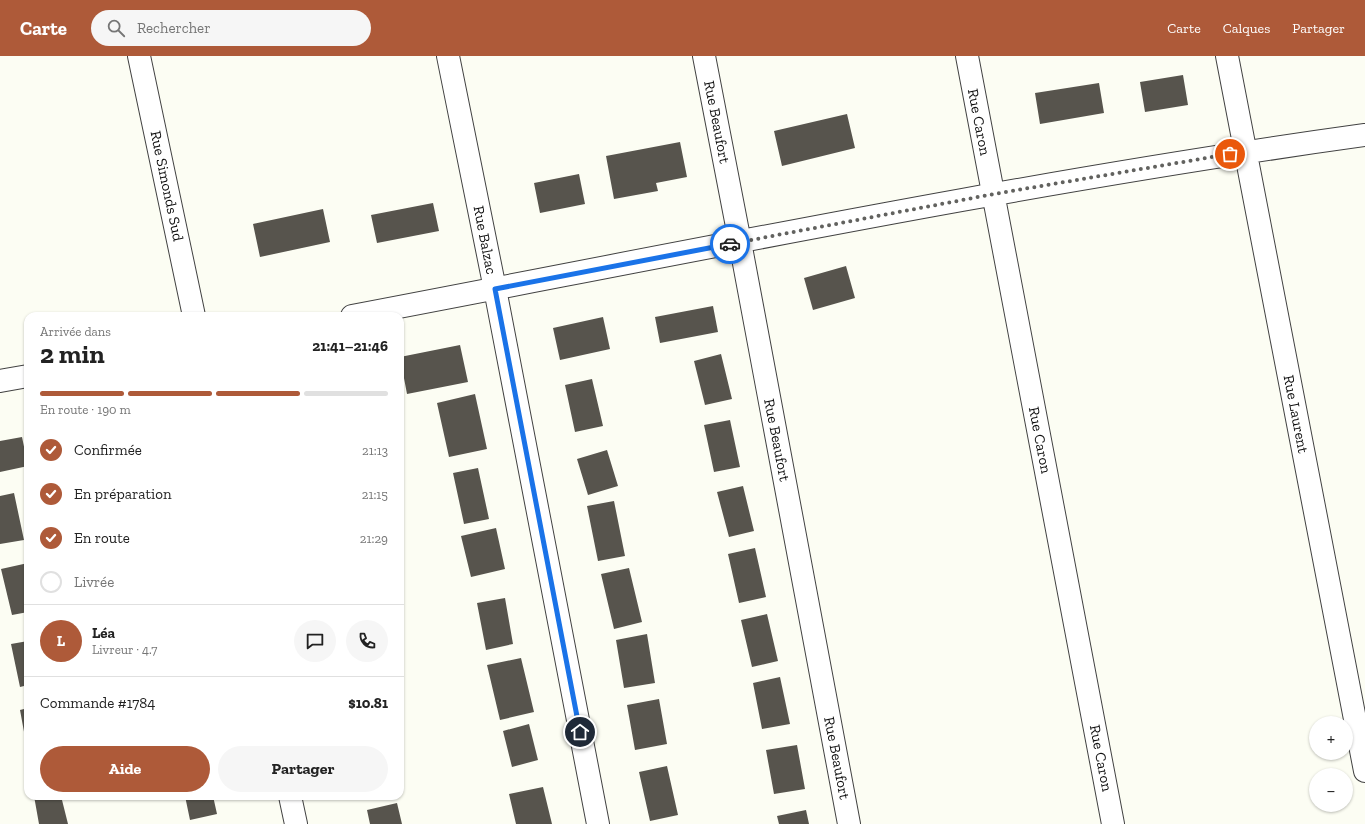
<!DOCTYPE html>
<html lang="fr">
<meta charset="utf-8">
<style>
:root{--surface:#fff;--page:#f6f6f6;--text:#222;--muted:#767676;--line:#e0e0e0;--accent:#ae5a39}
body{margin:0;font-family:"Zilla Slab",serif;background:var(--page);color:var(--text);height:100vh;display:flex;flex-direction:column;font-size:15px;white-space:nowrap}
*{box-sizing:border-box;margin:0}
p{font-size:13px;color:var(--muted)}
.icon{flex:none;width:22px;height:22px;fill:none;stroke:currentColor;stroke-width:2;stroke-linecap:round;stroke-linejoin:round}
.map{position:relative;flex:1;overflow:hidden}
.drawer{position:absolute;left:24px;top:256px;width:380px;height:488px;display:flex;flex-direction:column;background:var(--surface);border-radius:12px;box-shadow:0 1px 3px #0004}
.drawer>*{flex:none}
.buttons{position:absolute;left:1309px;top:660px;display:grid;gap:8px}
.buttons a{display:grid;place-items:center;width:44px;height:44px;border-radius:50%;background:var(--surface);box-shadow:0 1px 3px #0004;font-size:20px}
.pin{position:absolute;display:grid;place-items:center;width:34px;height:34px;color:#fff;margin:-17px;border:2px solid #fff;border-radius:50%;box-shadow:0 1px 4px #0007}
.courier{position:absolute;display:grid;place-items:center;width:40px;height:40px;margin:-20px;border:3px solid #1a73e8;border-radius:50%;background:#fff;color:#222;box-shadow:0 1px 5px #0007}
.summary em{font-style:normal;font-weight:700}
.summary div{display:flex;flex-direction:column-reverse}
.summary{display:flex;align-items:center;justify-content:space-between;height:68px;padding:0 16px}
h1{font-size:26px;font-weight:700;line-height:30px}
.bar{display:grid;grid-template-columns:repeat(4,1fr);gap:6px 4px;align-content:center;height:48px;padding:0 16px}
.bar i{height:5px;border-radius:3px;background:var(--line)}
.bar .selected{background:var(--accent)}
.bar p{grid-column:span 4}
.line{display:flex;align-items:center;gap:10px;padding:0 16px;border-top:1px solid var(--line)}
.line div{flex:1}
.round{display:grid;place-items:center;flex:none;width:42px;height:42px;border-radius:21px;background:var(--page)}
ol{padding:0 16px;list-style:none}
li{display:flex;align-items:center;gap:12px;height:44px}
li p{margin-inline-start:auto}
li .icon{padding:4px;border-radius:50%;background:var(--accent);color:#fff;stroke-width:4}
li:last-child{color:var(--muted)}
li i{width:22px;height:22px;border:2px solid var(--line);border-radius:50%}
.cta{display:flex;gap:8px;margin-top:auto;padding:8px 16px}
.cta a{flex:1;height:46px;border-radius:24px;background:var(--accent);color:#fff;font-size:16px;font-weight:700;line-height:46px;text-align:center}
.cta a+a{background:var(--page);color:var(--text)}
header{display:flex;align-items:center;gap:24px;box-sizing:border-box;height:56px;padding:0 20px;background:var(--accent);color:#fff}
header strong{font-size:19px}
nav{display:flex;gap:22px;margin-inline-start:auto;font-size:14px}
.search{width:280px;height:36px;background:var(--page);display:flex;align-items:center;gap:10px;box-sizing:border-box;padding:0 14px;border-radius:22px;color:var(--muted);font-size:15px}
.map>svg:first-child{display:block}
.building{fill:#57544d}
.lines{fill:none;stroke-linecap:round;stroke-linejoin:round}
.minor-casing{stroke:#424242;stroke-width:24}
.tertiary-casing{stroke:#424242;stroke-width:24}
.minor{stroke:#fff;stroke-width:22}
.tertiary{stroke:#fff;stroke-width:22}
.done{stroke:#62625f;stroke-width:4;stroke-dasharray:0 7.2}
.route{stroke:#1a73e8;stroke-width:5}
.labels{text-anchor:middle;dominant-baseline:central;stroke-width:4;stroke-linejoin:round;paint-order:stroke}
.street-label{font-size:15px;fill:#0f0f0f;stroke:#fff}
</style>
<header>
<strong>Carte</strong>
<div class="search"><svg class="icon" aria-label="search" viewBox="0 0 24 24"><circle cx="10" cy="10" r="6"/><path d="M15 15l6 6"/></svg>Rechercher</div>
<nav><a>Carte</a><a>Calques</a><a>Partager</a></nav>
</header>
<div class="map">
<svg width="1365" height="768" viewBox="0 0 1365 768">
<rect width="100%" height="100%" fill="#fcfdf3"/>
<!-- building -->
<path class="building" d="M1183,19L1188,49L1145,56L1140,26Z
M1099,27L1104,57L1040,68L1035,37Z
M847,58L855,92L782,110L774,75Z
M680,86L687,121L656,127L658,135L614,143L606,100Z
M579,118L585,148L540,157L534,127Z
M433,147L439,175L377,187L371,159Z
M323,153L330,186L260,201L253,168Z
M846,210L855,242L813,254L804,222Z
M713,250L718,276L660,287L655,261Z
M603,261L610,293L560,304L553,272Z
M460,289L468,326L407,338L400,301Z
M721,298L732,343L705,349L694,305Z
M592,323L603,370L575,376L565,329Z
M475,338L487,393L449,401L437,347Z
M730,364L740,411L714,416L704,369Z
M22,381L28,410L0,416V385Z
M607,394L618,430L588,439L577,403Z
M478,412L489,463L464,468L453,417Z
M743,430L754,475L729,481L717,436Z
M14,437L24,484L0,488V440Z
M614,445L625,500L598,505L587,450Z
M496,472L505,513L471,521L461,480Z
M755,492L766,541L739,547L728,498Z
M28,507V556L12,559L1,513Z
M629,512L642,566L614,573L601,518Z
M505,542L513,588L486,594L477,547Z
M767,558L778,605L752,611L741,564Z
M647,578L655,627L624,632L616,584Z
M28,585V629L20,631L11,588Z
M521,602L534,656L500,664L487,609Z
M780,621L790,668L762,673L753,627Z
M659,643L667,688L635,694L627,649Z
M28,652V692H27L20,654Z
M529,668L538,704L512,711L503,675Z
M797,689L805,733L774,738L766,694Z
M667,710L678,759L650,765L639,716Z
M543,731L552,768H516L509,738Z
M34,740H61L68,768H39Z
M185,740H213L217,758L190,764Z
M397,747L402,768H370L367,754Z
M806,754L809,768H779L777,760Z"/>
<g class="lines">
<!-- minor casing -->
<g class="minor-casing">
<path id="minor" d="M448,0L495,233L598,768
M704,0L740,186L849,768
M967,0L1113,768
M1227,0L1365,715
M352,260C689,196 1025,126 1365,79
M0,325L28,320"/>
</g>
<!-- tertiary casing -->
<g class="tertiary-casing">
<path id="tertiary" d="M139,0L194,260
M290,740L296,768"/>
</g>
<!-- minor -->
<use href="#minor" class="minor"/>
<!-- tertiary -->
<use href="#tertiary" class="tertiary"/>
</g>
<g class="lines">
<!-- done -->
<path class="done" d="M730,188L994,138L1230,98"/>
<!-- route -->
<path class="route" d="M580,676L495,233L730,188"/>
</g>
<g class="labels">
<!-- street labels -->
<g class="street-label">
<text transform="translate(717 66) rotate(79)">Rue Beaufort</text>
<text transform="translate(979 66) rotate(79)">Rue Caron</text>
<text transform="translate(167 130) rotate(78)">Rue Simonds Sud</text>
<text transform="translate(485 184) rotate(79)">Rue Balzac</text>
<text transform="translate(1296 358) rotate(79)">Rue Laurent</text>
<text transform="translate(777 384) rotate(79)">Rue Beaufort</text>
<text transform="translate(1040 384) rotate(79)">Rue Caron</text>
<text transform="translate(837 702) rotate(79)">Rue Beaufort</text>
<text transform="translate(1101 702) rotate(79)">Rue Caron</text>
</g>
</g>
</svg>
<div class="buttons">
<a>+</a>
<a>−</a>
</div>
<div class="pin" style="left:1230px;top:98px;background:#ea580c"><svg class="icon" aria-label="bag" viewBox="0 0 24 24"><path d="M5 8h14l-1 12H6zM9 8a3 3 0 0 1 6 0"/></svg></div>
<div class="pin" style="left:580px;top:676px;background:#1f2937"><svg class="icon" aria-label="home" viewBox="0 0 24 24"><path d="M3 11l9-7 9 7M6 9v11h12V9"/></svg></div>
<div class="courier" style="left:730px;top:188px"><svg class="icon" aria-label="car" viewBox="0 0 24 24"><path d="M5 17H2v-5l4-1 3-4h7l3 4 3 1v5h-3M9 17h6M6 11h13"/><circle cx="7" cy="17" r="2"/><circle cx="17" cy="17" r="2"/></svg></div>
<section class="drawer">
<div class="summary"><div><h1>2 min</h1><p>Arrivée dans</p></div><em>21:41–21:46</em></div>
<div class="bar"><i class="selected"></i><i class="selected"></i><i class="selected"></i><i></i><p>En route · 190 m</p></div>
<ol>
<li><svg class="icon" aria-label="check" viewBox="0 0 24 24"><path d="M5 12l5 5 9-10"/></svg>Confirmée<p>21:13</p></li>
<li><svg class="icon" aria-label="check" viewBox="0 0 24 24"><path d="M5 12l5 5 9-10"/></svg>En préparation<p>21:15</p></li>
<li><svg class="icon" aria-label="check" viewBox="0 0 24 24"><path d="M5 12l5 5 9-10"/></svg>En route<p>21:29</p></li>
<li><i></i>Livrée</li>
</ol>
<div class="line" style="height:72px"><b class="round" style="background:var(--accent);color:#fff">L</b><div><b>Léa</b><p>Livreur · 4.7</p></div><a class="round"><svg class="icon" aria-label="chat" viewBox="0 0 24 24"><path d="M4 5h16v11H9l-5 4z"/></svg></a><a class="round"><svg class="icon" aria-label="phone" viewBox="0 0 24 24"><path d="M5 4h4l2 5-3 2q2 4 5 5l2-3 5 2v4C11 20 4 13 5 4z"/></svg></a></div>
<div class="line" style="height:52px"><div>Commande #1784</div><b>$10.81</b></div>
<div class="cta"><a>Aide</a><a>Partager</a></div>
</section>
</div>
